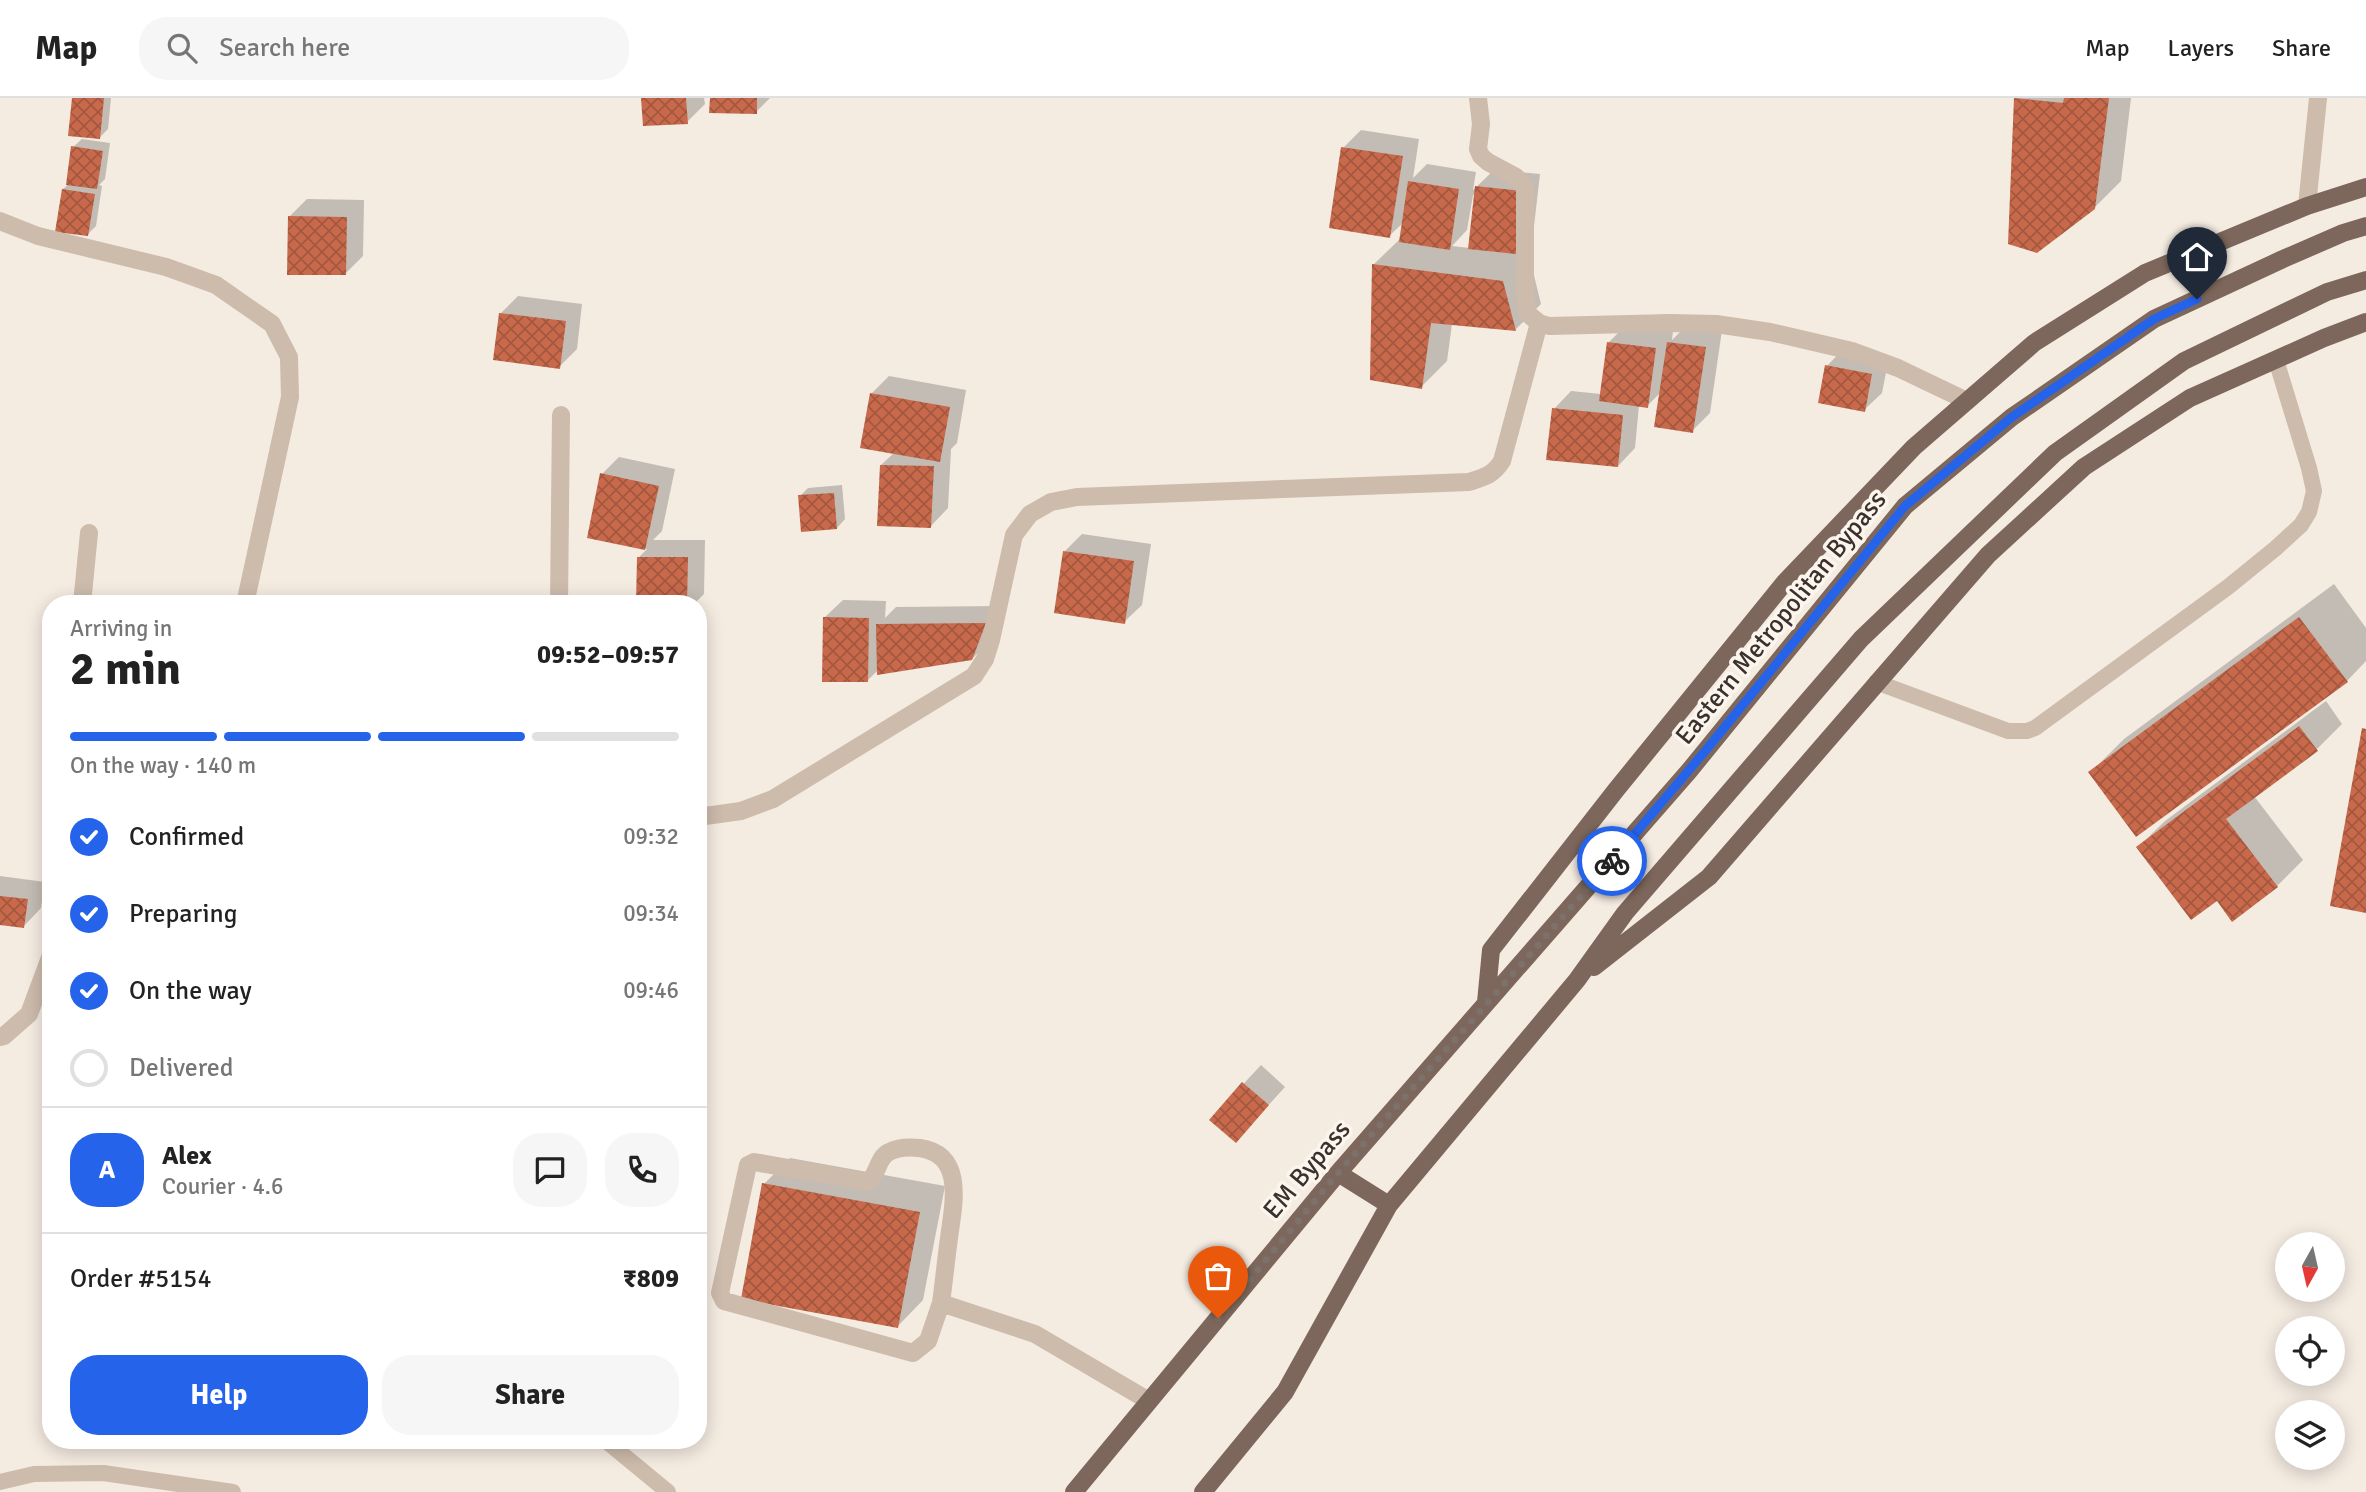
<!DOCTYPE html>
<meta charset="utf-8">
<style>
:root{--surface:#fff;--page:#f6f6f6;--text:#222;--muted:#767676;--line:#e0e0e0;--accent:#2563eb}
body{margin:0;font-family:Signika,sans-serif;background:var(--page);color:var(--text);height:100vh;display:flex;flex-direction:column;font-size:26px;white-space:nowrap}
*{box-sizing:border-box;margin:0}
p{font-size:23px;color:var(--muted)}
.icon{flex:none;width:38px;height:38px;fill:none;stroke:currentColor;stroke-width:2;stroke-linecap:round;stroke-linejoin:round}
.map{position:relative;flex:1;overflow:hidden}
.panel{position:absolute;left:42px;top:497px;width:665px;height:854px;display:flex;flex-direction:column;background:var(--surface);border-radius:28px;box-shadow:0 4px 18px #0003}
.panel>*{flex:none}
.needle{width:46px;rotate:188deg}
.controls{position:absolute;left:2275px;top:1134px;display:grid;gap:14px}
.controls a{display:grid;place-items:center;width:70px;height:70px;border-radius:50%;background:var(--surface);box-shadow:0 4px 18px #0003;font-size:35px}
.pin{position:absolute;display:grid;place-items:center;width:60px;height:60px;color:#fff;margin:-72px -30px;border-radius:50% 50% 50% 0;rotate:-45deg;box-shadow:0 0 7px #0007}
.pin .icon{rotate:45deg}
.courier{position:absolute;display:grid;place-items:center;width:70px;height:70px;margin:-35px;border:5px solid #2563eb;border-radius:50%;background:#fff;color:#222;box-shadow:0 2px 9px #0007}
.headline em{font-style:normal;font-weight:800}
.headline div{display:flex;flex-direction:column-reverse}
.headline{display:flex;align-items:center;justify-content:space-between;height:119px;padding:0 28px}
h1{font-size:46px;font-weight:800;line-height:52px}
.bar{display:grid;grid-template-columns:repeat(4,1fr);gap:10px 7px;align-content:center;height:84px;padding:0 28px}
.bar i{height:9px;border-radius:5px;background:var(--line)}
.bar .current{background:var(--accent)}
.bar p{grid-column:span 4}
.line{display:flex;align-items:center;gap:18px;padding:0 28px;border-top:2px solid var(--line)}
.line div{flex:1}
.round{display:grid;place-items:center;flex:none;width:74px;height:74px;border-radius:28px;background:var(--page)}
ol{padding:0 28px;list-style:none}
li{display:flex;align-items:center;gap:21px;height:77px}
li p{margin-inline-start:auto}
li .icon{padding:7px;border-radius:50%;background:var(--accent);color:#fff;stroke-width:4}
li:last-child{color:var(--muted)}
li i{width:38px;height:38px;border:4px solid var(--line);border-radius:50%}
.cta{display:flex;gap:14px;margin-top:auto;padding:14px 28px}
.cta a{flex:1;height:80px;border-radius:28px;background:var(--accent);color:#fff;font-size:28px;font-weight:800;line-height:80px;text-align:center}
.cta a+a{background:var(--page);color:var(--text)}
header{display:flex;align-items:center;gap:42px;box-sizing:border-box;height:98px;padding:0 35px;background:var(--surface);border-bottom:2px solid var(--line)}
header strong{font-size:33px}
nav{display:flex;gap:38px;margin-inline-start:auto;font-size:24px}
.search{width:490px;height:63px;background:var(--page);display:flex;align-items:center;gap:18px;box-sizing:border-box;padding:0 24px;border-radius:28px;color:var(--muted);font-size:26px}
.map>svg:first-child{display:block}
.shadow{fill:#0003;fill-rule:evenodd}
.building{fill:url(#building-cross-hatch)}
.lines{fill:none;stroke-linecap:round;stroke-linejoin:round}
.lane{stroke:#cdbbac;stroke-width:16}
.street{stroke:#cdbbac;stroke-width:18}
.primary{stroke:#7d675c;stroke-width:18}
.done{stroke:#7c716b;stroke-width:7;stroke-dasharray:0 12.6}
.route{stroke:#2563eb;stroke-width:9}
.labels{text-anchor:middle;dominant-baseline:central;stroke-width:7;stroke-linejoin:round;paint-order:stroke}
.street-label{font-size:26px;fill:#3b302b;stroke:#fbf5ee}
</style>
<header>
<strong>Map</strong>
<div class="search"><svg class="icon" aria-label="search" viewBox="0 0 24 24"><circle cx="10" cy="10" r="6"/><path d="M15 15l6 6"/></svg>Search here</div>
<nav><a>Map</a><a>Layers</a><a>Share</a></nav>
</header>
<div class="map">
<svg width="2366" height="1394" viewBox="0 0 2366 1394">
<defs>
<pattern id="building-cross-hatch" width="8" height="8" patternUnits="userSpaceOnUse" patternTransform="scale(1.75)"><rect width="8" height="8" fill="#c8694b"/><path d="M0 0l8 8M0 8l8-8" fill="none" stroke="#a4573f"/></pattern>
</defs>
<rect width="100%" height="100%" fill="#f4ebe1"/>
<!-- shadow -->
<path class="shadow" d="M74,0H111L108,31L99,40Z
M643,0H704L705,6L687,24Z
M711,0H770L756,14Z
M2016,0H2131L2121,83L2094,110L2010,145Z
M1361,32L1419,41L1413,80L1427,66L1476,74L1473,92L1494,72L1540,76L1533,137L1514,155L1529,157L1541,206L1515,232L1452,226L1447,263L1421,289L1373,167L1400,141L1404,124L1389,138L1343,50ZM1473,97H1476L1470,150L1452,148L1467,132Z
M82,41L110,45L105,81L99,87L102,88L96,128L88,136L63,91L68,87L73,49Z
M307,101L364,102L363,158L346,175L290,118Z
M518,198L582,206L577,251L559,269L500,216Z
M1626,227L1673,233L1672,242L1687,227L1722,232L1710,315L1692,333L1661,294L1647,308L1639,307L1635,350L1618,368L1554,311L1571,293L1601,296L1609,244Z
M1844,250L1889,259L1882,295L1864,312L1827,268Z
M889,278L966,292L957,345L951,351L948,410L931,428L881,367L895,354L871,296Z
M619,359L675,371L662,433L653,442H705L704,496L694,506H638V460L647,451L589,439L602,376Z
M842,387L845,421L837,430L800,398L808,390Z
M1082,436L1151,446L1142,507L1124,524L1065,453Z
M2334,486L2366,530V563L2347,583L2090,675L2124,641Z
M843,502L886,503L885,520L896,509L1002,508L990,543L972,561L879,571L867,583L825,519Z
M2326,603L2342,626L2316,652L2254,698L2303,762L2277,788L2217,801L2138,749L2165,723Z
M0,778L45,784L41,810L24,828L0,825Z
M1261,967L1285,989L1236,1043L1211,1021Z
M790,1060L945,1088L923,1202L897,1229L764,1086Z"/>
<!-- building -->
<path class="building" d="M72,0H104L100,41L68,38Z
M641,0H686L688,26L643,28Z
M710,0H757V16L709,15Z
M2014,0L2063,5L2064,0H2109L2095,111L2037,155L2008,146Z
M71,48L103,53L97,91L66,87Z
M1341,49L1403,58L1390,140L1329,130Z
M1408,83L1459,91L1450,152L1399,144Z
M1475,88L1523,93L1516,156L1468,151Z
M62,91L95,96L88,138L55,134Z
M288,118L347,119L346,177H287Z
M1372,166L1503,183L1516,233L1431,225L1422,291L1370,282Z
M499,215L566,223L560,271L493,262Z
M1607,244L1656,250L1648,310L1599,303Z
M1667,244L1706,249L1693,335L1654,329Z
M1825,267L1872,276L1865,314L1818,305Z
M870,295L950,309L940,364L860,350Z
M1552,310L1623,317L1618,369L1546,362Z
M880,367L934,368L931,430L877,428Z
M600,375L659,388L645,452L587,440Z
M834,395L837,431L801,434L798,397Z
M1063,453L1134,463L1125,526L1054,515Z
M637,459H688L687,506H636Z
M823,519L869,520L868,584H822Z
M2299,519L2348,584L2136,739L2088,674Z
M986,525L972,562L877,577L876,526Z
M2299,628L2318,653L2226,721L2278,789L2232,824L2217,803L2191,822L2136,749Z
M2362,630L2366,631V815L2330,808Z
M0,798L28,801L24,830L0,827Z
M1242,984L1269,1007L1236,1045L1209,1022Z
M762,1085L920,1114L898,1230L741,1201Z"/>
<g class="lines">
<!-- lane -->
<path class="lane" d="M1876,584L2008,633H2027L2035,630L2228,489L2276,450L2301,427L2309,414L2314,393L2309,370L2276,262
M605,1342L668,1394
M0,1384L34,1376L103,1375L233,1394"/>
<!-- street -->
<path class="street" d="M1478,0L1481,26L1478,51L1481,58L1488,64L1516,79L1523,86L1525,93V194L1527,215L1539,225L1549,228L1670,225L1716,226L1770,234L1852,253L1898,270L1967,303
M2307,108L2318,0
M0,123L38,138L166,169L216,187L272,226L289,259L290,299L245,506
M82,506L89,435
M559,506L561,317
M698,719L741,713L773,701L974,578L985,561L991,542L1014,437L1030,416L1051,404L1077,399L1469,384C1485,379 1493,377 1502,363L1539,225
M0,939L4,938L29,916L51,857
M941,1205C944,1183 946,1162 949,1140C953,1108 966,1057 920,1050C910,1049 898,1049 889,1054C877,1060 878,1077 868,1084L754,1064L748,1067L720,1195L724,1203L913,1255L928,1243L941,1205L1035,1236L1149,1303"/>
<!-- primary -->
<path class="primary" d="M1594,869L1709,779L1988,457L2084,369L2190,300L2324,240L2366,224
M1486,904L1491,852L1616,692L1785,484L1914,349L2034,245L2145,175L2307,108L2366,89
M1338,1075L1389,1107
M1074,1394L1338,1075L1689,673L1905,408L2012,319L2154,221L2283,161L2343,135L2366,128
M1203,1394L1285,1294L1389,1107L1577,882L1625,815L1861,541L2055,355L2184,263L2327,194L2366,182"/>
</g>
<g class="lines">
<!-- done -->
<path class="done" d="M1218,1220L1338,1075L1612,763"/>
<!-- route -->
<path class="route" d="M1612,763L1706,652L1905,408L2012,319L2154,221L2197,201"/>
</g>
<g class="labels">
<!-- street labels -->
<g class="street-label">
<text transform="translate(1781 520) rotate(-51)">Eastern Metropolitan Bypass</text>
<text transform="translate(1307 1072) rotate(-50)">EM Bypass</text>
</g>
</g>
</svg>
<div class="controls">
<a><svg class="needle" viewBox="-14 -14 28 28"><path d="M0-13l5 13h-10z" fill="#e53935"/><path d="M0 13l5-13h-10z" fill="#767676"/></svg></a>
<a><svg class="icon" aria-label="locate" viewBox="0 0 24 24"><circle cx="12" cy="12" r="6"/><path d="M12 2v4M12 18v4M2 12h4M18 12h4"/></svg></a>
<a><svg class="icon" aria-label="layers" viewBox="0 0 24 24"><path d="M12 4l9 5-9 5-9-5zM3 14l9 5 9-5"/></svg></a>
</div>
<div class="pin" style="left:1218px;top:1220px;background:#ea580c"><svg class="icon" aria-label="bag" viewBox="0 0 24 24"><path d="M5 8h14l-1 12H6zM9 8a3 3 0 0 1 6 0"/></svg></div>
<div class="pin" style="left:2197px;top:201px;background:#1f2937"><svg class="icon" aria-label="home" viewBox="0 0 24 24"><path d="M3 11l9-7 9 7M6 9v11h12V9"/></svg></div>
<div class="courier" style="left:1612px;top:763px"><svg class="icon" aria-label="bike" viewBox="0 0 24 24"><circle cx="6" cy="16" r="4"/><circle cx="18" cy="16" r="4"/><path d="M6 16l4-8h5l3 8M10 8l3 8H6M13 5h3"/></svg></div>
<section class="panel">
<div class="headline"><div><h1>2 min</h1><p>Arriving in</p></div><em>09:52–09:57</em></div>
<div class="bar"><i class="current"></i><i class="current"></i><i class="current"></i><i></i><p>On the way · 140 m</p></div>
<ol>
<li><svg class="icon" aria-label="check" viewBox="0 0 24 24"><path d="M5 12l5 5 9-10"/></svg>Confirmed<p>09:32</p></li>
<li><svg class="icon" aria-label="check" viewBox="0 0 24 24"><path d="M5 12l5 5 9-10"/></svg>Preparing<p>09:34</p></li>
<li><svg class="icon" aria-label="check" viewBox="0 0 24 24"><path d="M5 12l5 5 9-10"/></svg>On the way<p>09:46</p></li>
<li><i></i>Delivered</li>
</ol>
<div class="line" style="height:126px"><b class="round" style="background:var(--accent);color:#fff">A</b><div><b>Alex</b><p>Courier · 4.6</p></div><a class="round"><svg class="icon" aria-label="chat" viewBox="0 0 24 24"><path d="M4 5h16v11H9l-5 4z"/></svg></a><a class="round"><svg class="icon" aria-label="phone" viewBox="0 0 24 24"><path d="M5 4h4l2 5-3 2q2 4 5 5l2-3 5 2v4C11 20 4 13 5 4z"/></svg></a></div>
<div class="line" style="height:91px"><div>Order #5154</div><b>₹809</b></div>
<div class="cta"><a>Help</a><a>Share</a></div>
</section>
</div>
